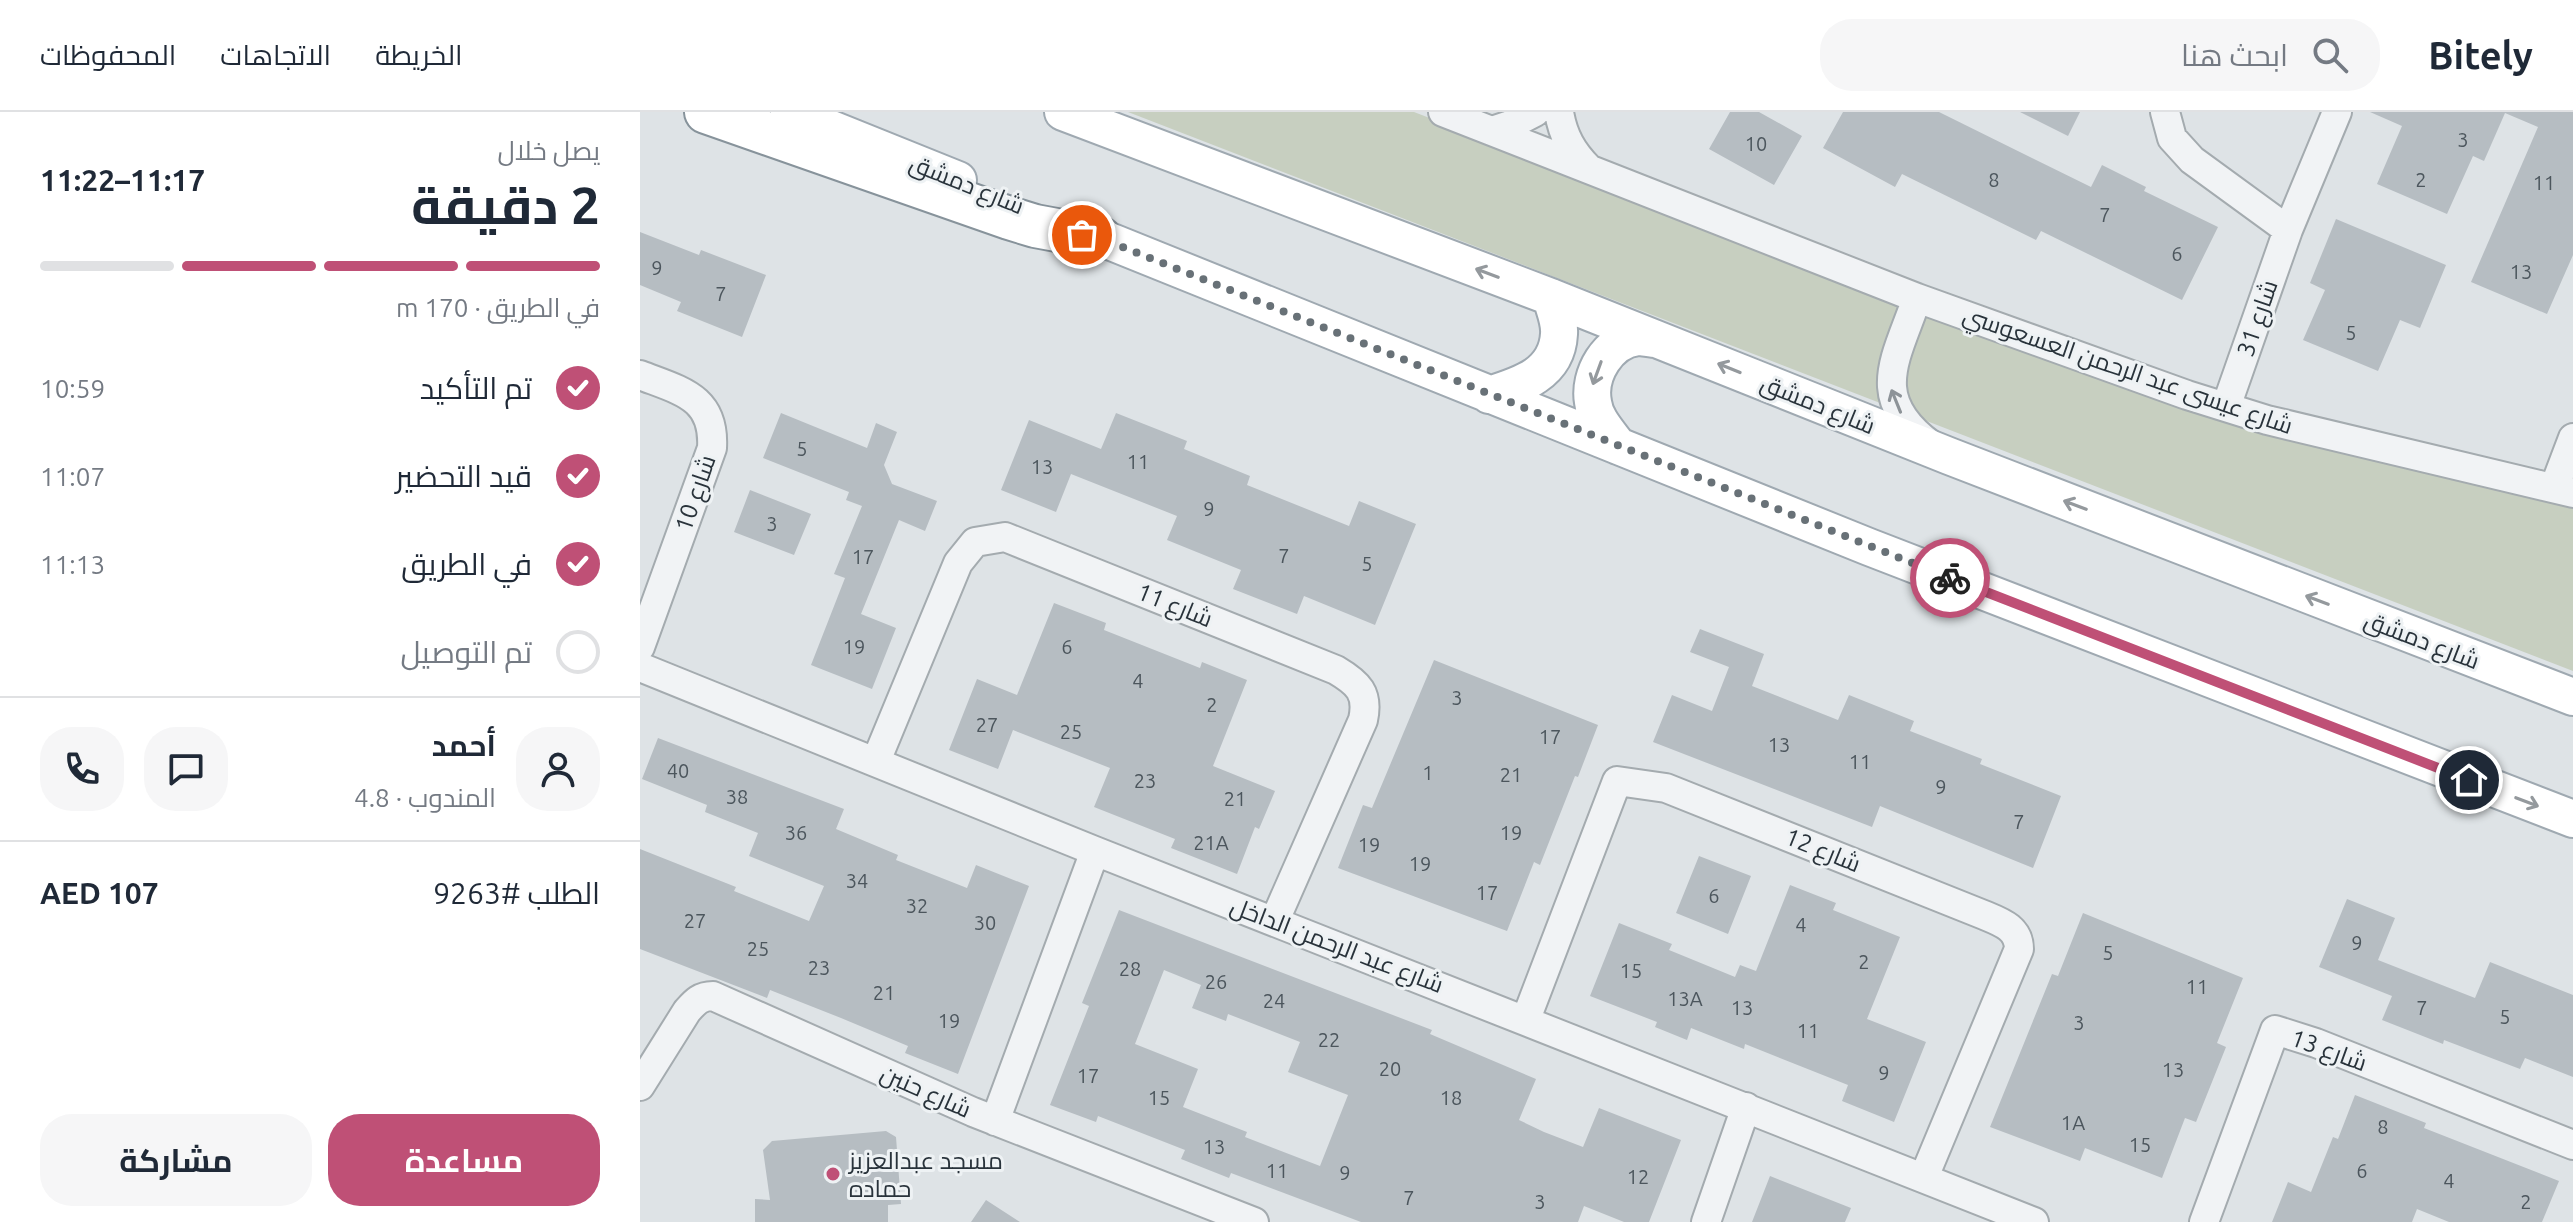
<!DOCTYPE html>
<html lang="ar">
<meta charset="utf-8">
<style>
:root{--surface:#fff;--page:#f6f6f7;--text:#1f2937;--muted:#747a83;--line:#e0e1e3;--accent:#bf5076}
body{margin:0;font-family:Ubuntu,Cairo,sans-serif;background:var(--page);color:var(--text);direction:rtl;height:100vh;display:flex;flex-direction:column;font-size:30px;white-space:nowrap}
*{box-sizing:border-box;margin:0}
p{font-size:26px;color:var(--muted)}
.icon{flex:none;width:44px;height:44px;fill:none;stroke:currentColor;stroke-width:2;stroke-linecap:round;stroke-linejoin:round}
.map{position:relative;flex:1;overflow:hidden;direction:ltr}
.panel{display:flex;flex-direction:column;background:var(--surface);width:640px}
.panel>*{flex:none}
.pin{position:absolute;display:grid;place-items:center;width:68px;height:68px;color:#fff;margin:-34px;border:4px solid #fff;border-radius:50%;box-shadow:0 2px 8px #0007}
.courier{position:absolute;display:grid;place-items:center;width:80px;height:80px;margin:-40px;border:6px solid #bf5076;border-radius:50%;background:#fff;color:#222;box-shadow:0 2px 10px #0007}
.overview em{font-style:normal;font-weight:700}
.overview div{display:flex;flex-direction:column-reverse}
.overview{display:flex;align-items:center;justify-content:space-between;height:136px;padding:0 40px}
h1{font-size:52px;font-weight:700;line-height:60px}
.bar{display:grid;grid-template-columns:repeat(4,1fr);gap:12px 8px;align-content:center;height:96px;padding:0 40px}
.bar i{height:10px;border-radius:6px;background:var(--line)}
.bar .on{background:var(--accent)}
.bar p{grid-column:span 4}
.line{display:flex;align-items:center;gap:20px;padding:0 40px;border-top:2px solid var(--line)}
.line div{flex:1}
.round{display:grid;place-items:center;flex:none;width:84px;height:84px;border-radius:32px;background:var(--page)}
ol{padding:0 40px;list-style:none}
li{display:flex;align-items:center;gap:24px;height:88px}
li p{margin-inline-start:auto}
li .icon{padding:8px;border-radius:50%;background:var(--accent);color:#fff;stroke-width:4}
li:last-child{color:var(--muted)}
li i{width:44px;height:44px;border:4px solid var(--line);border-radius:50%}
.primary-button{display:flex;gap:16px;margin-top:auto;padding:16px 40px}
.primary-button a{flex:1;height:92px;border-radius:32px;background:var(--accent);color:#fff;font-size:32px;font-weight:700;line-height:92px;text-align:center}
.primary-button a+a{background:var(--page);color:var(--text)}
header{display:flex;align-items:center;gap:48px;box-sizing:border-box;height:112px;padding:0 40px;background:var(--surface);border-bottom:2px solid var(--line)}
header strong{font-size:38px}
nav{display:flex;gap:44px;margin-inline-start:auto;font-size:28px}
.search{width:560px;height:72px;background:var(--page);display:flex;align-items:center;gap:20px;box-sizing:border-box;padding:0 28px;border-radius:32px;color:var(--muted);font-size:30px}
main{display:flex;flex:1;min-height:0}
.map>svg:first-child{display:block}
.green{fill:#c7cfc0}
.building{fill:#b6bdc2;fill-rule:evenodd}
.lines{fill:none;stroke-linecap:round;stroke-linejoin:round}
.minor-casing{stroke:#a4abaf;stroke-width:32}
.major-casing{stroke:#9fa9b1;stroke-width:40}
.highway-casing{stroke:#87939b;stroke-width:46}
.minor{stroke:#f1f3f5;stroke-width:28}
.major{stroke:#fff;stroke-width:36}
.highway{stroke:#fff;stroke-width:42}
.oneway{stroke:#94999d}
.oneway2{stroke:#8d9398}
.done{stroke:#687177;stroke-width:8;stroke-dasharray:0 14.4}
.route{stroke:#bf5076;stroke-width:10}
.poi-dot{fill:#bf5076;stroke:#eef2f4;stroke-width:3}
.labels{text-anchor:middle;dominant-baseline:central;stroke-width:6;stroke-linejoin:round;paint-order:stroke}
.number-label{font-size:20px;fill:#4c565d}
.street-label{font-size:24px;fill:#29333b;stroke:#eef2f4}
.poi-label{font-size:24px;fill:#29333b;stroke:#eef2f4;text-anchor:start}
</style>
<header>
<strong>Bitely</strong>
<div class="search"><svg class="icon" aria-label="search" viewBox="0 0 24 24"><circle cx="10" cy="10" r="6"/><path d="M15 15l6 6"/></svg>ابحث هنا</div>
<nav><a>الخريطة</a><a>الاتجاهات</a><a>المحفوظات</a></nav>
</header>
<main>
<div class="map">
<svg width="1933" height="1110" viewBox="0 0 1933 1110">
<rect width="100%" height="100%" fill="#dee3e6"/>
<!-- green -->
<path class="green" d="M488,0H774L1471,268L1933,396V559Z"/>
<!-- building -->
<path class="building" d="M1090,0H1119L1162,24L1134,73L1069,37Z
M1203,0H1299L1451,75L1462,53L1506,75L1504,79L1578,115L1542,188L1401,119L1396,128L1262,62L1255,75L1183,36Z
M1380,0H1440L1428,24Z
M1730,0H1933V143L1907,202L1831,170L1898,15L1865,1L1844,49L1833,44L1807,102L1737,72L1762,14Z
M1696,107L1806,153L1780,216L1760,208L1738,259L1663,228L1685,178L1670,171Z
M0,120L59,143L61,138L126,163L102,225L37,199L41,190L0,173Z
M141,301L227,336L236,311L257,320L244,353L252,372L297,389L285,419L259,408L221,502L256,516L232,577L171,553L205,466L194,462L222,394L206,388L209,380L123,346Z
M476,301L547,329L544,337L610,364L607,373L709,414L719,389L776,412L735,513L664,484L657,502L593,477L601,458L527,428L537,404L431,362L416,400L361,378L389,308L461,337Z
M110,378L171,402L154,443L94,420Z
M414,491L466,511L464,518L560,556L562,550L607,568L573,654L635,679L619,717L615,715L597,762L531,736L535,727L454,695L470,656L373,618L358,657L309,638L337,567L377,583Z
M1060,517L1124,542L1112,574L1198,608L1209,583L1274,609L1270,619L1342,647L1340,652L1421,684L1393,756L1240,694L1232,715L1013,630L1032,583L1072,599L1089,555L1050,540Z
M794,548L958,613L938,665L935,664L900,753L894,750L867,819L698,756L723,693L732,696Z
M18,626L204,697L196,717L258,743L256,748L327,776L336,753L389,774L318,962L265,941L268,934L201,906L130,878L127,886L0,837V737L96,775L94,779L169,809L184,774L109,744L118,721L65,700L67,693L2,667Z
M1059,744L1111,764L1088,822L1036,801Z
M1150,773L1196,791L1193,798L1260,825L1227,907L1286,930L1254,1010L1202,989L1208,973L1105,932L1104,937L1051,916L1047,928L1015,915L1017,910L950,884L979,811L1032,832L1029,838L1095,865L1100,853L1116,859Z
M1707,787L1755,806L1738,848L1835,886L1850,850L1933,883V965L1885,946L1880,957L1804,928L1803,932L1742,908L1752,884L1679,855Z
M479,798L792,918L790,922L896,967L879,1008L904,1020L943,1035L959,996L1041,1028L1009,1110H984L944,1094L938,1110H721L591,1061L589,1066L541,1047L545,1038L458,1004L456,1010L410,993L449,894L442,891ZM524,858L561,873L552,896L586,909L588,902L660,930L648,960L708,983L680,1054L605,1025L607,1020L543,995L558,957L495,932Z
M1443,801L1603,866L1577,931L1586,935L1556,1010L1545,1006L1522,1066L1445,1036L1440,1049L1350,1015L1412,862L1418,864Z
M1715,983L1786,1011L1784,1016L1919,1069L1902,1110H1809L1777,1097L1772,1110H1632L1648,1070L1671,1080L1693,1025L1698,1027Z
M246,1019L256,1025L261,1092L248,1093V1110H115V1087L130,1088L123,1038L132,1029Z
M1130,1064L1211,1096L1205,1110H1112Z
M346,1088L380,1110H331Z"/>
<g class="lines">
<!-- minor casing -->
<g class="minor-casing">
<path id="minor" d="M803,0L1277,186L1547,283L1627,308L1933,381
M919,0C923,24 932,40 949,57
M1525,0L1532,26L1552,48L1648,118
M852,19L870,13L895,0
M1277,186C1256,247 1227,286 1291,333
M0,263C41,279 75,285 72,336L0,535
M1586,295L1648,118L1697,0
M1914,376L1933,326
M0,555L455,739L1394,1110
M236,649L318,451L335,430L365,425L696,558C718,571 729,581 723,608L635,808
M886,907L977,669L1026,676L1344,803C1361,810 1379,816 1379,837L1284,1065
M0,974L47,899C55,890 60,884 73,884L333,1000L614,1110
M355,1009L455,739
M1066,1110L1106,995
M1564,1110L1635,918L1676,931L1933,1033"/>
</g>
<!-- major casing -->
<g class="major-casing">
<path id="major" d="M149,0L318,68
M423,0L911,185L1309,344L1933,585
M432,114L1229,435L1933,707
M849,283C881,273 917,262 919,222C920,209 914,197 911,185
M978,334C968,320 955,307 953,290C948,263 968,228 998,225C1003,225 1011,227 1016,227"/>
</g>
<!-- highway casing -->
<g class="highway-casing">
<path id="highway" d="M66,0L369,106L395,114L460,126"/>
</g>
<!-- minor -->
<use href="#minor" class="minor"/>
<!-- major -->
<use href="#major" class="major"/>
<!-- highway -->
<use href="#highway" class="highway"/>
</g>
<!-- one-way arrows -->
<defs><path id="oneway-shaft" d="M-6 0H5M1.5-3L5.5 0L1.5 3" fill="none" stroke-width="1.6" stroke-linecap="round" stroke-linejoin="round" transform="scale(2)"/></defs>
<g class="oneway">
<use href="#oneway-shaft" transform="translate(847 161) rotate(-159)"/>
<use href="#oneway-shaft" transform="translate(1089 256) rotate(-158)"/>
<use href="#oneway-shaft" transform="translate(957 261) rotate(110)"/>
<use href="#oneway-shaft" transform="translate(1435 393) rotate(-159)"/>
<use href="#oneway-shaft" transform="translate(1677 488) rotate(-159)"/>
<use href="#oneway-shaft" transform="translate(1887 690) rotate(21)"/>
</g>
<use class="oneway2" href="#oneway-shaft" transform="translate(1256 289) rotate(-112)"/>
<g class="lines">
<!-- done -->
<path class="done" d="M442,123L460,126L1310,466"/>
<!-- route -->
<path class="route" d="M1310,466L1829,668"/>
</g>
<!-- markers -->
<circle class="poi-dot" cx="193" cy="1062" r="8"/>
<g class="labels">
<!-- number labels -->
<g class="number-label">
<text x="1823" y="27">3</text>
<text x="1116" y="31">10</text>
<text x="1354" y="67">8</text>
<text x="1781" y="67">2</text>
<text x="1904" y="70">11</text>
<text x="1465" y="102">7</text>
<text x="1537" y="141">6</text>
<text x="17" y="155">9</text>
<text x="1881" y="159">13</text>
<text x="81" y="181">7</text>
<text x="1711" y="220">5</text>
<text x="162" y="336">5</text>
<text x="498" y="349">11</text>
<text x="402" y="354">13</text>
<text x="569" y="396">9</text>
<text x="132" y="411">3</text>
<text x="644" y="443">7</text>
<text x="223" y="444">17</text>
<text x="727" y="451">5</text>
<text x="214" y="534">19</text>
<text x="427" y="534">6</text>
<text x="498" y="568">4</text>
<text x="817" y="585">3</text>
<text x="572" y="592">2</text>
<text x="347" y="612">27</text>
<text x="431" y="619">25</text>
<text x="910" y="624">17</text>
<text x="1139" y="632">13</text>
<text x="1220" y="649">11</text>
<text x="38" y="658">40</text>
<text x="788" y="660">1</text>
<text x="871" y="662">21</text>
<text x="505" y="668">23</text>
<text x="1301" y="674">9</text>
<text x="97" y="684">38</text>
<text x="595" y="686">21</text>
<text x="1379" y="709">7</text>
<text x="156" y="720">36</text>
<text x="871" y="720">19</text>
<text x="571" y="730">21A</text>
<text x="729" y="732">19</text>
<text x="780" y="751">19</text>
<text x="217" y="768">34</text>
<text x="847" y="780">17</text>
<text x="1074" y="783">6</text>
<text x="277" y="793">32</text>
<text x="55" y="808">27</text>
<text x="345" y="810">30</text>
<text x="1161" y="812">4</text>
<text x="1717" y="830">9</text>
<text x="118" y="836">25</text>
<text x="1468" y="840">5</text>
<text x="1224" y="849">2</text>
<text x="179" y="855">23</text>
<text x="490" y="856">28</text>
<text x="991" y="858">15</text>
<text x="576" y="869">26</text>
<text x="1557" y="874">11</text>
<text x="244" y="880">21</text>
<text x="1045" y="886">13A</text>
<text x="634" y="888">24</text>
<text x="1102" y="895">13</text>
<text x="1782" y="895">7</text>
<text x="1865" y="904">5</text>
<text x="309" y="908">19</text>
<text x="1439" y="910">3</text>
<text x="1168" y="918">11</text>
<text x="689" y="927">22</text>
<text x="750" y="956">20</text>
<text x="1533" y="957">13</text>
<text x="1244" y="960">9</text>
<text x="448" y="963">17</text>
<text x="519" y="985">15</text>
<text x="811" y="985">18</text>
<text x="1433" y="1010">1A</text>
<text x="1743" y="1014">8</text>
<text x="1500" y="1032">15</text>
<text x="574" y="1034">13</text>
<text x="637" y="1058">11</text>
<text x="1722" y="1058">6</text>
<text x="705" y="1060">9</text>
<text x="998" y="1064">12</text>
<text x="1809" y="1068">4</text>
<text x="769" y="1085">7</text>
<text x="900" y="1089">3</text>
<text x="1886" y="1089">2</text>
</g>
<!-- street labels -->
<g class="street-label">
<text transform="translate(327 72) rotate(22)">شارع دمشق</text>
<text transform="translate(1617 206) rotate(-71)">شارع 31</text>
<text transform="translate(1488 258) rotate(19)">شارع عيسى عبد الرحمن العسعوسي</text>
<text transform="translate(1178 292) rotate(22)">شارع دمشق</text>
<text transform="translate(55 381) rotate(-71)">شارع 10</text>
<text transform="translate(535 493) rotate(22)">شارع 11</text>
<text transform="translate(1782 528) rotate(21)">شارع دمشق</text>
<text transform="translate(1183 738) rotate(22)">شارع 12</text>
<text transform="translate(697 833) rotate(21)">شارع عبد الرحمن الداخل</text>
<text transform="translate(1689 938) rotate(20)">شارع 13</text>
<text transform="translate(286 979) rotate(24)">شارع حنين</text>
</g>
<!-- poi labels -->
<g class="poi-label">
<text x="209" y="1048">مسجد عبدالعزيز<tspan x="209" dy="28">حماده</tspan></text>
</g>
</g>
</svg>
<div class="pin" style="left:442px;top:123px;background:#ea580c"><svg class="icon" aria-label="bag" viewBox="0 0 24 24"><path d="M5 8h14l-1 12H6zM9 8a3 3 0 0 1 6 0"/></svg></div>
<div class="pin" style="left:1829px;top:668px;background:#1f2937"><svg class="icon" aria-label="home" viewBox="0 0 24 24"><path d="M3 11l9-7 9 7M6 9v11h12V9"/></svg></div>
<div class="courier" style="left:1310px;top:466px"><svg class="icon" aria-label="bike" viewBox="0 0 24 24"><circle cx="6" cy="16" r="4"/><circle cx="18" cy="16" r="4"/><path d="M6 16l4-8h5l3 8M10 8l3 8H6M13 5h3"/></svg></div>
</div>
<section class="panel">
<div class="overview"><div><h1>2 دقيقة</h1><p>يصل خلال</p></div><em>11:17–11:22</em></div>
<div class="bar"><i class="on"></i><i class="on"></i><i class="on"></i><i></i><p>في الطريق · 170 m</p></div>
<ol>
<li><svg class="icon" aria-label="check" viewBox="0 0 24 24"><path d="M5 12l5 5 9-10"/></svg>تم التأكيد<p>10:59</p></li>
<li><svg class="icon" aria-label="check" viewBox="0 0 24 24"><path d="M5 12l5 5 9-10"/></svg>قيد التحضير<p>11:07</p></li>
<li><svg class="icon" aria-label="check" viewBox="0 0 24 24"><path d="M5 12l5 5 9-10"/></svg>في الطريق<p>11:13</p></li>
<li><i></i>تم التوصيل</li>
</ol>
<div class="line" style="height:144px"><a class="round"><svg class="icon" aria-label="person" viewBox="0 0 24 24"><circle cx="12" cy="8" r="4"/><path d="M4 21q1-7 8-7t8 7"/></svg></a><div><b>أحمد</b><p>المندوب · 4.8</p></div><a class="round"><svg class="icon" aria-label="chat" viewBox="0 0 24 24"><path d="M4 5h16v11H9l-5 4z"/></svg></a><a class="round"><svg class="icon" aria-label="phone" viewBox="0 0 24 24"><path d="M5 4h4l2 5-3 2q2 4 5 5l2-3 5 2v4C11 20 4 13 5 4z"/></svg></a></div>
<div class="line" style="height:104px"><div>الطلب #9263</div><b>AED 107</b></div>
<div class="primary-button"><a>مساعدة</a><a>مشاركة</a></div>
</section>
</main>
